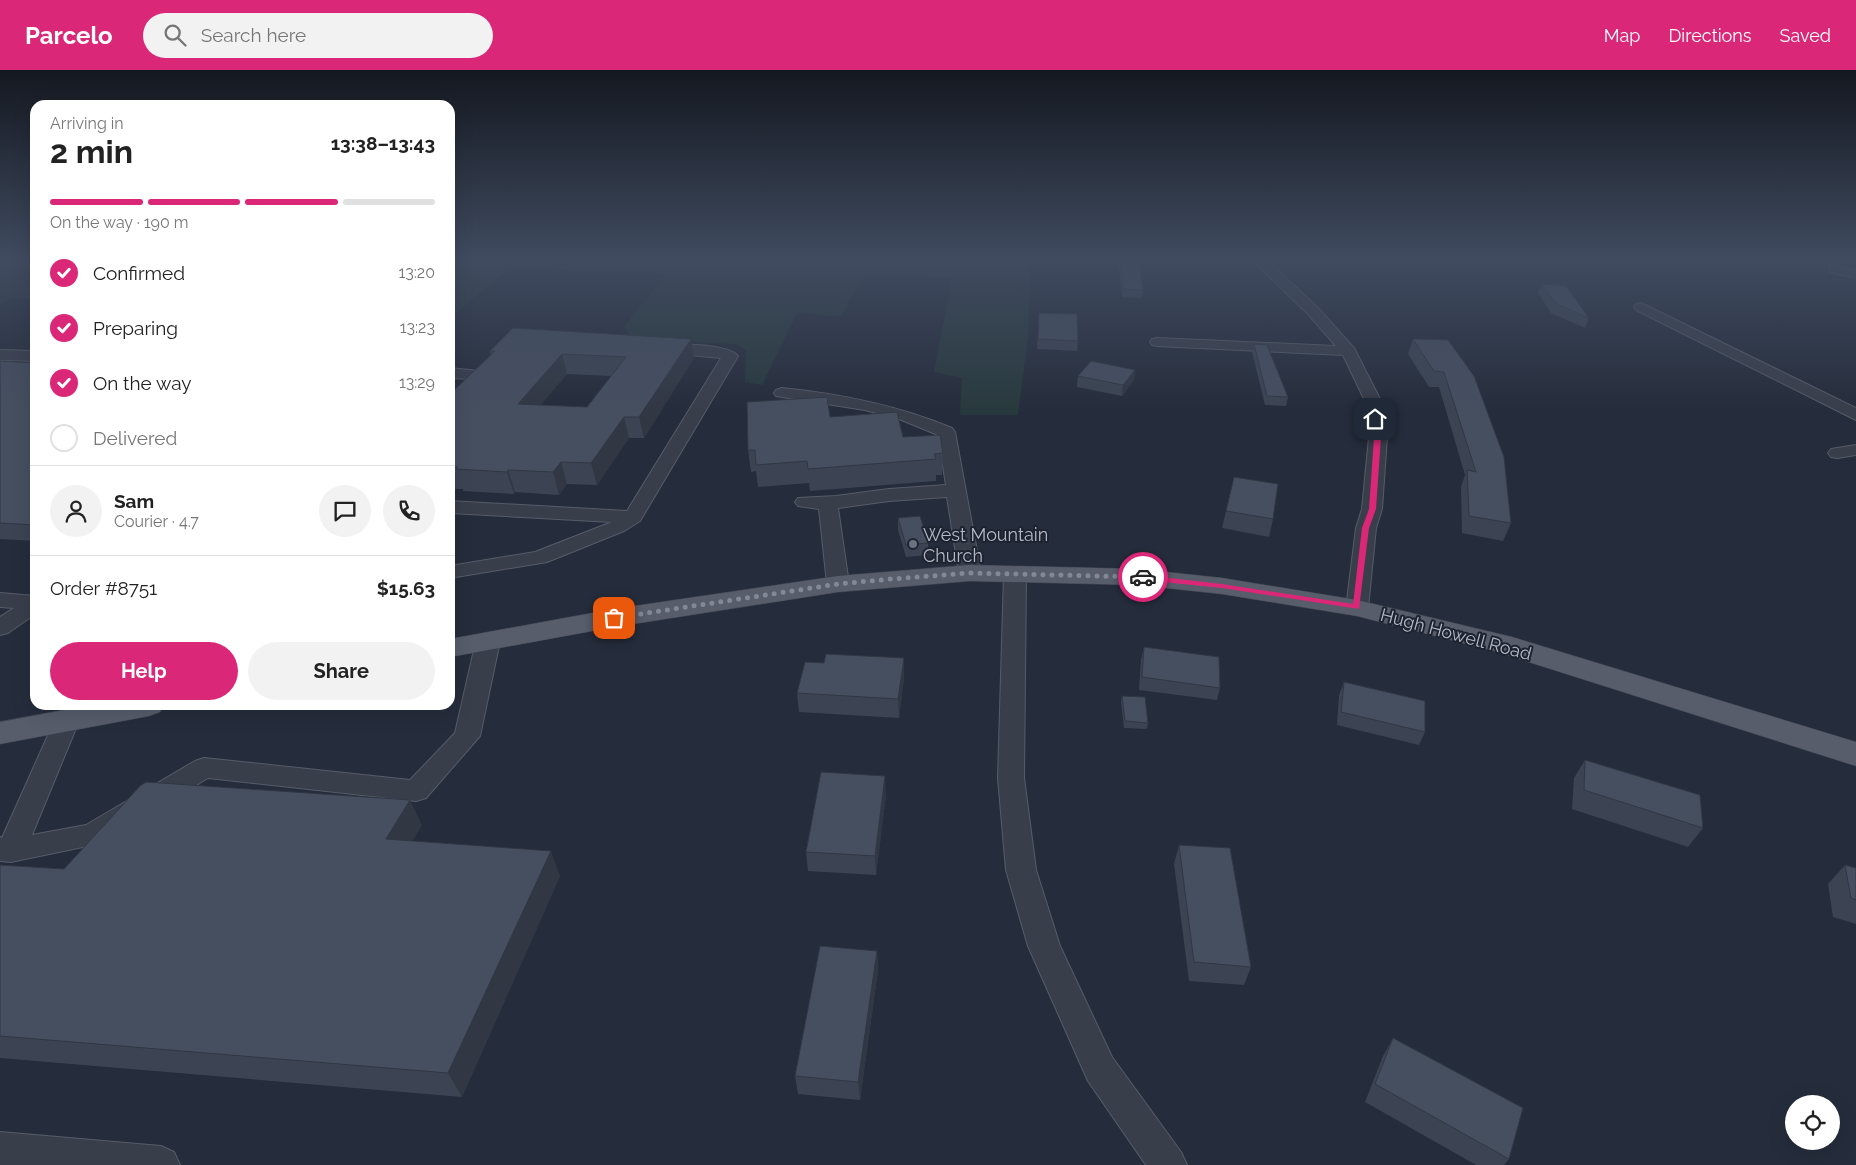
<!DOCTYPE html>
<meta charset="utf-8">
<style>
:root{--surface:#fff;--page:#f2f2f2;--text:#222;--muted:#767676;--line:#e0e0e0;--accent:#db2777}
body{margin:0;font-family:Raleway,sans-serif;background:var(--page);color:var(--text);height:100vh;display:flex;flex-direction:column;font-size:19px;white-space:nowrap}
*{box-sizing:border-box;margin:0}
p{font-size:16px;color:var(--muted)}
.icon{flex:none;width:28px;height:28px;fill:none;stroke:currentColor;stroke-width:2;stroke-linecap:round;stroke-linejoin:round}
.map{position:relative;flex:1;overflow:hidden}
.side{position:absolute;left:30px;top:30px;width:425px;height:610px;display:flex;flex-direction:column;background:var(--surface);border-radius:15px;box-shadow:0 5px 20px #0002}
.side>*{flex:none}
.controls{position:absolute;left:1785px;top:1025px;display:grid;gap:10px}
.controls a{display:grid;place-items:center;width:55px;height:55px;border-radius:50%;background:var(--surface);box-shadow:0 5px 20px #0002;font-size:25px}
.pin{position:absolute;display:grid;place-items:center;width:42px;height:42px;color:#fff;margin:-21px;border-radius:10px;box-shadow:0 2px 8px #0006}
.courier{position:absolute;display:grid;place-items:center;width:50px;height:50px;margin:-25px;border:4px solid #db2777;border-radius:50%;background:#fff;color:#222;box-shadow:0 1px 6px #0007}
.overview em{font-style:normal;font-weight:700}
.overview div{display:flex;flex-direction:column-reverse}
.overview{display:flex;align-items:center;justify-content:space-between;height:85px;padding:0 20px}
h1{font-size:32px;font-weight:700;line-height:38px}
.bar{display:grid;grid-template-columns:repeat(4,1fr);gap:8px 5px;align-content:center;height:60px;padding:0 20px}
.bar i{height:6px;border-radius:4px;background:var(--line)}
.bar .current{background:var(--accent)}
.bar p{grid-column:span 4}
.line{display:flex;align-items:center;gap:12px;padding:0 20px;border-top:1px solid var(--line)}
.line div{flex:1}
.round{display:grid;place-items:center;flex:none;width:52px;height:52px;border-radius:26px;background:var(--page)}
ol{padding:0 20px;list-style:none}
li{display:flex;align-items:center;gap:15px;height:55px}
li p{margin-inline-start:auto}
li .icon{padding:5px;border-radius:50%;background:var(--accent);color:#fff;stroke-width:4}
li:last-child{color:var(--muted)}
li i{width:28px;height:28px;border:2px solid var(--line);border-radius:50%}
.cta{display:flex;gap:10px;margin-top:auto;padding:10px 20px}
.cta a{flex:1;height:58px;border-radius:30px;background:var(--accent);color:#fff;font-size:20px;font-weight:700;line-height:58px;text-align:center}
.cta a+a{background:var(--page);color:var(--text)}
header{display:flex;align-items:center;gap:30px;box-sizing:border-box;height:70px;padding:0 25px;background:var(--accent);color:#fff}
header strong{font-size:24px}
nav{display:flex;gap:28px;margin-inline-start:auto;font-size:18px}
.search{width:350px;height:45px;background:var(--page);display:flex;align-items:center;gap:12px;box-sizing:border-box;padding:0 18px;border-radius:28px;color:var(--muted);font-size:19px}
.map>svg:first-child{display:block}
.green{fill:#28393d}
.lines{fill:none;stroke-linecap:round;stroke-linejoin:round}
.minor-casing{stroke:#575c69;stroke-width:2}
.major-casing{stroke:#424754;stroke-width:1}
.minor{fill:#393e4b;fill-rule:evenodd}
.major{fill:#575d6b;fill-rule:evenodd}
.wall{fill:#3c4453;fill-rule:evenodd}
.shaded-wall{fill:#313743}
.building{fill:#464f60;stroke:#313743;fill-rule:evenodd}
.route{fill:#db2777}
.done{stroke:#828896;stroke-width:5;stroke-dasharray:0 9}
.worship-dot{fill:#6b7280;stroke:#1e2330;stroke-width:2}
.labels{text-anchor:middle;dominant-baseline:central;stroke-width:4;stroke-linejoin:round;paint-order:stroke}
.poi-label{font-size:18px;fill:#b4b9c7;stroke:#1e2330;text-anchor:start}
.street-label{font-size:18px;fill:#b4b9c7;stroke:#1e2330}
</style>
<header>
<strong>Parcelo</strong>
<div class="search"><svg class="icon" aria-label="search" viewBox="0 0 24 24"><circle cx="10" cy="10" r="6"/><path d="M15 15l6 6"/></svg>Search here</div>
<nav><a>Map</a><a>Directions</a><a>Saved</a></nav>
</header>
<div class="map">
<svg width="1856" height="1095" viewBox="0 0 1856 1095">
<rect width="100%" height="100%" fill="#252c3b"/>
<!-- green -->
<path class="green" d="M0,189H35V229L12,228L0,234Z
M450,189H1030L1028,267L1018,345H960L962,308L934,302L952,208L864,205L841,246L797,243L762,315L745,312L746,280L736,274L655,271L632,267L624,257L666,204L510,198L450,248Z"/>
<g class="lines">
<!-- minor casing -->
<g class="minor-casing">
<path id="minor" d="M1251,189H1266L1318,238L1354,278L1381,331L1387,367L1382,439L1376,458L1368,538L1365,543L1357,545L1349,543L1346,538L1356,458L1362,439L1369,367L1365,331L1343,285L1157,276L1152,275L1150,272L1152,269L1157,268L1336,276L1308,244Z
M1835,195L1856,200V208L1830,202L1829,199L1830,196Z
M1641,233L1856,338V350L1636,240L1634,237L1636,234Z
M663,274C680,275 728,273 738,286L640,451L624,461L547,492L450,508V496L535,482L612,452L450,443V431L627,441L721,288L658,282L655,279L658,276Z
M0,280L35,281V291L0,290Z
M450,298L489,302L491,305L456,342L450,343V329L470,309L450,308Z
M782,318C841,324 897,335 952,358L955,362L981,503L978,508L970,509L962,508L959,503L947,427L889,431L838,438L849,514L846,519L838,521L830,519L827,514L819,439L798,436L795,432L798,428L836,426L889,419L946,415L938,365L899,349L865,340L776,326L774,323L776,320Z
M1856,375V385L1837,388L1831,387L1828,383L1831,379Z
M1015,498L1023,499L1026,504L1024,708L1036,800L1060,876L1112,987L1181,1082L1187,1095H1146L1088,1011L1028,876L1006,800L998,708L1004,504L1007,499Z
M0,523L35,526V544L8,563L0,565V547L14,538L0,537Z
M488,564L496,566L500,571L480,666L426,728L416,731L208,708L102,773L11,792L0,791V767L2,768L57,645L66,642L75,645L79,651L32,765L86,755L195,691L204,688L410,710L455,663L476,571L480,566Z
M0,1062L161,1076L174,1082L180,1095H0Z"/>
</g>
<!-- major casing -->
<g class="major-casing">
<path id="major" d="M970,495L1138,499L1222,508L1357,530L1512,567L1856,672V696L1494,581L1357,546L1222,524L1138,515L970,511L838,522L614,557L450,587V569L614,539L838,506Z
M91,635H164L160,642L149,646L0,674V652Z"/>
</g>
<!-- minor -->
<use href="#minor" class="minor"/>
<!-- major -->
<use href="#major" class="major"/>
</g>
<!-- wall -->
<path class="wall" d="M1118,189H1138L1143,220L1142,228L1122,227Z
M1542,214L1589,248L1585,258L1551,243L1538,223Z
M1039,243L1078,271L1077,281L1037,279Z
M1413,269L1448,270L1511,453L1503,471L1462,463L1461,417L1465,405L1439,317H1429L1408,284Z
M1254,274L1288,327L1286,336L1265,335L1252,282Z
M490,281L694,288L644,368H629L597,415L567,414L559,425L515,422L514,424L463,421V419H450V324L491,285ZM567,304L611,306L587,337L540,335Z
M0,291L35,293V471L0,469Z
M1078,306L1134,310L1122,326L1077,317Z
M830,347L903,367L943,383L942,405H936V411L810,421L809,413L758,417L756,401L751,402L748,380Z
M1234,407L1273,449L1269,467L1222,458Z
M898,448L928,473V485L906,487L898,460Z
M1144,577L1220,618L1217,630L1139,620L1141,590Z
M904,588V607L899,648L799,642L797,623L824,593Z
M1344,612L1425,662L1419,675L1337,655L1339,625Z
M1122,626L1148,653L1147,659L1124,658L1121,632Z
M1585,690L1703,758L1688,777L1572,739L1574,708Z
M886,725L876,805L808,801L806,782Z
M422,755L412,771L560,806L462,1027L0,988V795L64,799Z
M1179,775L1251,897L1244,915L1189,911L1174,794Z
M1845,795L1856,798V854L1833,847L1828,814Z
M877,881L878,900L860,1030L798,1024L795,1006Z
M1393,968L1509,1089L1504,1095H1476L1365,1032L1383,986Z"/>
<!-- shaded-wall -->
<path class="shaded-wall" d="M691,269L694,288L644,368L639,347Z
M562,284L567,304L524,355L518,334Z
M1135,300L1134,310L1122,326L1123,315Z
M624,347L629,368L597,415L591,393Z
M561,392L567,414L559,425L553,402Z
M508,400L515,422L514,424L507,402Z
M904,588V607L899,648L898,629Z
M885,706L886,725L876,805L875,786Z
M410,730L422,755L399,794L386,769Z
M551,781L560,806L462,1027L448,1003Z
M877,881L878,900L860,1030L858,1012Z"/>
<!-- building -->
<path class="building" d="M1120,189H1138L1143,220L1123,219Z
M1542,214L1566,216L1589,248L1555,233Z
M1039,243L1077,244L1078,271L1038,269Z
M513,258L691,269L639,347H624L591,393L561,392L553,402L508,400L507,402L456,399L458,397H450V338L452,336H450V324L495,281H490ZM562,284L626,287L587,337L518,334Z
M1413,269L1448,270L1474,306L1504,387L1511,453L1469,446L1467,400L1476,402L1444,302L1434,301Z
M1254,274L1267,275L1288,327L1267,326Z
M0,291L35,293V455L0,453Z
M1091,291L1135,300L1123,315L1078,306Z
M827,327L830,347L897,342L903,367L940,365L943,383L934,384L936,389L808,399L807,391L756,395L755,380H748L747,332Z
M1234,407L1278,414L1273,449L1226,441Z
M920,446L928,473L906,475L898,448Z
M1144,577L1219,587L1220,618L1142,607Z
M826,584L904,588L898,629L797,623L805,592L824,593Z
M1344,612L1425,631V662L1341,642Z
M1122,626L1145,627L1148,653L1125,651Z
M1585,690L1700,725L1703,758L1584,720Z
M821,702L885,706L875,786L806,782Z
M146,712L410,730L386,769L551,781L448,1003L0,966V795L64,799L140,716Z
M1179,775L1230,778L1251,897L1194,892Z
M1845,795L1856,798V830L1851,828Z
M820,876L877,881L858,1012L795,1006Z
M1393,968L1523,1038L1509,1089L1375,1014Z"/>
<!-- sky -->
<linearGradient id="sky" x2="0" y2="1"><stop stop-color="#141820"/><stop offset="0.55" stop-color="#404b60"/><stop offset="1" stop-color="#404b60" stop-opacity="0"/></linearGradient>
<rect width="1856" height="343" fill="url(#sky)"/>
<!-- route -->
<path class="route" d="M1375,347L1378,349L1381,367L1376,439L1369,458L1359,539L1222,518L1143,510L1139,507L1143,505L1222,514L1353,534L1362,458L1369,439L1374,367L1372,349Z"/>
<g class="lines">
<!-- done -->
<path class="done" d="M614,548L838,514L891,509L970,503L1143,507"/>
</g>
<!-- markers -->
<circle class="worship-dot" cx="913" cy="474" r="5"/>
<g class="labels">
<!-- poi labels -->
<g class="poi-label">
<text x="923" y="464">West Mountain<tspan x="923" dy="21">Church</tspan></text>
</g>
<!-- street labels -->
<g class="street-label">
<text transform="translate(1456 564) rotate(15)">Hugh Howell Road</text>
</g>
</g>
</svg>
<div class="controls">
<a><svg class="icon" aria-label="locate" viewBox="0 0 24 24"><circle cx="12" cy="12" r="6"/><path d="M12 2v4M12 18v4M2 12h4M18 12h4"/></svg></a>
</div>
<div class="pin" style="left:614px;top:548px;background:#ea580c"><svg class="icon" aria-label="bag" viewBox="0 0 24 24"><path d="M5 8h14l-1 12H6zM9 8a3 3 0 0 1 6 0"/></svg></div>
<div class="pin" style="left:1375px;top:349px;background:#1f2937"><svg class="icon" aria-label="home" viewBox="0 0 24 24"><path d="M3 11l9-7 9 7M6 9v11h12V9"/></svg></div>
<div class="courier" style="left:1143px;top:507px"><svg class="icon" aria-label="car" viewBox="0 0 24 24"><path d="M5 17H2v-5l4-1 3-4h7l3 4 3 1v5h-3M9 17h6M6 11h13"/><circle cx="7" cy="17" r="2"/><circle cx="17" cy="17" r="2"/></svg></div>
<section class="side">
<div class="overview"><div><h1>2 min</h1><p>Arriving in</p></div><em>13:38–13:43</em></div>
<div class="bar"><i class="current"></i><i class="current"></i><i class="current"></i><i></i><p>On the way · 190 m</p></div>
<ol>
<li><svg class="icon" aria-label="check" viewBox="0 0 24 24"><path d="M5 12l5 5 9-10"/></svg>Confirmed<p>13:20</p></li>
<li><svg class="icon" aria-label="check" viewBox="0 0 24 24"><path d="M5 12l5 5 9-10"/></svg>Preparing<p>13:23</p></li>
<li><svg class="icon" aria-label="check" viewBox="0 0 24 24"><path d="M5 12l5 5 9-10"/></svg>On the way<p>13:29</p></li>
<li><i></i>Delivered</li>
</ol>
<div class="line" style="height:90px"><a class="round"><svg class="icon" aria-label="person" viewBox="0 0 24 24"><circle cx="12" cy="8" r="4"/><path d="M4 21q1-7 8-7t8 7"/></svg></a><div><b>Sam</b><p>Courier · 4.7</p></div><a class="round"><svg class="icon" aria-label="chat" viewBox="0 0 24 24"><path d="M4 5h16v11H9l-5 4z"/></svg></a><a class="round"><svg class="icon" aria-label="phone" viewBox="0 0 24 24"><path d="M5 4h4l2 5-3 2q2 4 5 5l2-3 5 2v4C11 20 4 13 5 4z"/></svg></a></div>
<div class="line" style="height:65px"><div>Order #8751</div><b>$15.63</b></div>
<div class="cta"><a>Help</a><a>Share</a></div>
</section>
</div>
